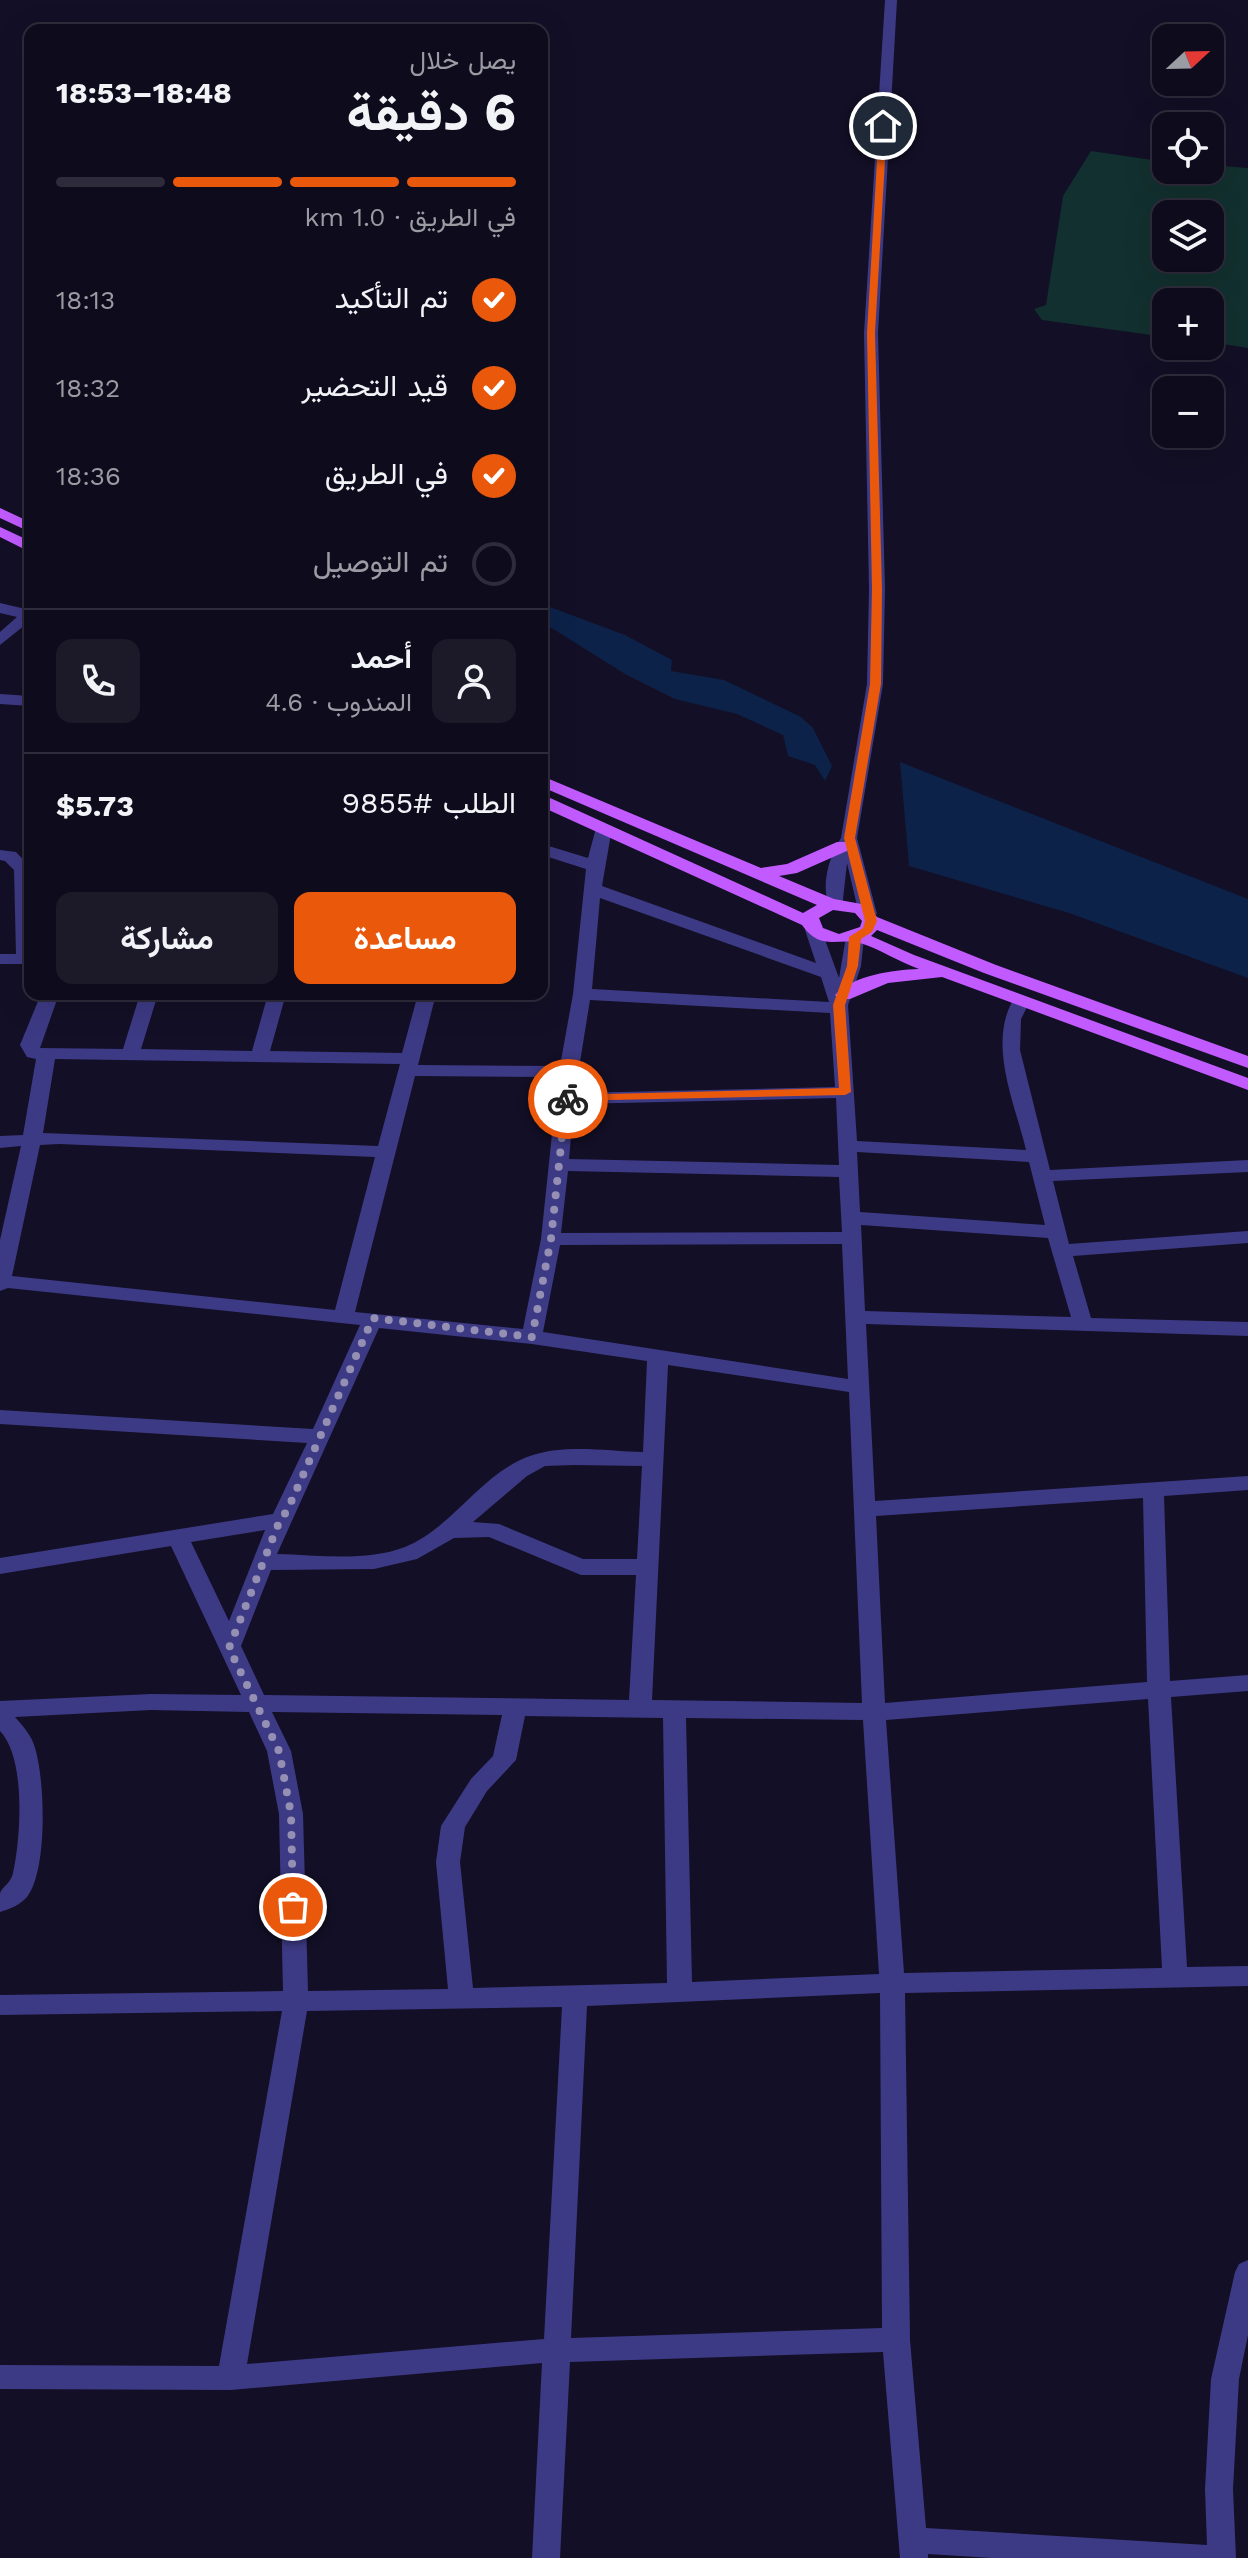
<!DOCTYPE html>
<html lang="ar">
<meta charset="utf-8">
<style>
:root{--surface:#0e0b1c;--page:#1c1929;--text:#f1f3f6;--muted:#9b9ba3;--line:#2e2b3b;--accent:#ea580c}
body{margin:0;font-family:"Work Sans",Vazirmatn,sans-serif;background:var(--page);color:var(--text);direction:rtl;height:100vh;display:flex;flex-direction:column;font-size:30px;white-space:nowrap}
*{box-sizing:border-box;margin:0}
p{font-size:26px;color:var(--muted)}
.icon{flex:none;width:44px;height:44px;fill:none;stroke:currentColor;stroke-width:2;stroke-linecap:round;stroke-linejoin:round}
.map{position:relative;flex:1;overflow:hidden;direction:ltr}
.details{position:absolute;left:24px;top:24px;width:524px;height:976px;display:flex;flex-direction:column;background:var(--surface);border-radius:16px;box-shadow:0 8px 32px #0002,0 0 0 2px var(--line);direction:rtl}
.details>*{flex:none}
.needle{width:52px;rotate:68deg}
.fabs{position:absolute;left:1152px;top:24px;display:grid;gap:16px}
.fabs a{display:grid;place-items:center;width:72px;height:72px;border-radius:16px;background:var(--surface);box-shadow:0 8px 32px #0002,0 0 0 2px var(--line);font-size:40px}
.pin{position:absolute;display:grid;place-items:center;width:68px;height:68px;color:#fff;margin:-34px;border:4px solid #fff;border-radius:50%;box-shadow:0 2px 8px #0007}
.courier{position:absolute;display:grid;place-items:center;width:80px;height:80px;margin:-40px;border:6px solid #ea580c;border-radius:50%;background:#fff;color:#222;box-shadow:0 2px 10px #0007}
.headline em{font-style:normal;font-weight:700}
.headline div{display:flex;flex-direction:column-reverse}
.headline{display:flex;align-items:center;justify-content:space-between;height:136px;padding:0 32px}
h1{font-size:52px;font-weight:700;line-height:60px}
.bar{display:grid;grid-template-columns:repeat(4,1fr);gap:12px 8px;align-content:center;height:96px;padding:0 32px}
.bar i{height:10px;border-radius:6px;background:var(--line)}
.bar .active{background:var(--accent)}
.bar p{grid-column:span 4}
.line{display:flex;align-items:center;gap:20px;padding:0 32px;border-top:2px solid var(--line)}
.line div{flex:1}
.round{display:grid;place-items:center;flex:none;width:84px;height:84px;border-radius:16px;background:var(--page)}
ol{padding:0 32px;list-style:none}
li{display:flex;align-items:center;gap:24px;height:88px}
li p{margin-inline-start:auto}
li .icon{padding:8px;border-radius:50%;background:var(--accent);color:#fff;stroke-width:4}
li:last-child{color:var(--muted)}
li i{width:44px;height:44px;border:4px solid var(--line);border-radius:50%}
.primary-button{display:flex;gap:16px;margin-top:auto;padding:16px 32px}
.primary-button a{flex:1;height:92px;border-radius:16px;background:var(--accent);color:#fff;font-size:32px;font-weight:700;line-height:92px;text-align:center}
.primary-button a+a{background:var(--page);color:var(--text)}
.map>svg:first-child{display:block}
.green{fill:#12302f;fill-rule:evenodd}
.water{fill:#0c2248}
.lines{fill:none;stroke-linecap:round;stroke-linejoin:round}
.minor{fill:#3d3a85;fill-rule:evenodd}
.major{fill:#c25bff;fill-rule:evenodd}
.route{fill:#ea580c}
.done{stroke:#948fb3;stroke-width:8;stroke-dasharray:0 14.4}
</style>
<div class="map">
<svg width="1248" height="2558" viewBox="0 0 1248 2558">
<rect width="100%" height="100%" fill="#130f26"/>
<!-- green -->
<path class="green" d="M1091,151L1166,162V170H1210V165L1248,168V348L1210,342V302H1166V337L1042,320L1034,309L1046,305L1063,196ZM1166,214H1210V258H1166Z"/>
<!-- water -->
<path class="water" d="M542,604L625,635L672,660L671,671L724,680L801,717L813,728L832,766L825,781L815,765L788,756L783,735L737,714L675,699L625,674L542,622Z
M900,762L1248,899V978L1069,913L909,866Z"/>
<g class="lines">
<!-- minor -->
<path class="minor" d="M885,0H897L878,333L885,589L883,684L857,838L877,914L868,919L859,914L847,863L842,908H830C820,887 829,856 841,838L867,684L869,589L864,333Z
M0,603L30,610V621L0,645V632L17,617L0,613Z
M0,694L30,696V706L0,704Z
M604,823L612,828L602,886L816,963L805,930L808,926H820L839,978L846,937L849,933H861L864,937L861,966L848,1005L857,1141L1026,1150C1015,1103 986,1042 1015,997L1021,996L1030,1001L1021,1019L1020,1050L1050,1170L1248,1160V1172L1053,1181L1069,1244L1248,1231V1243L1073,1256L1091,1318L1248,1322V1336L866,1324L875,1501L1248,1476V1490L1164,1496L1170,1681L1248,1675V1691L1171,1697L1187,1967L1248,1966V1986L905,1993L910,2340L926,2528L1207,2545L1205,2489L1211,2379L1235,2272L1239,2264L1248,2260V2335L1239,2379L1233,2489L1236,2558H992L928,2554V2558H900L883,2352L570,2362L560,2558H532L542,2363L231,2390L0,2389V2365L219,2366L282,2011L0,2015V1995L283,1991L279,1814L267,1751L249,1712L151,1710L15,1717C23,1726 32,1736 35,1748C45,1780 48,1870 27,1897C20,1905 10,1909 0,1912C0,1907 0,1898 0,1893C3,1886 11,1883 13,1873C21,1837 26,1758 0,1731V1701L151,1694L241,1695L171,1546L0,1574V1558L273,1514L307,1443L0,1424V1410L313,1429L360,1325L8,1288L0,1291V1240L21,1146L0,1148V1136L23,1135L36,1059L27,1057L20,1045L41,994H59L40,1048L123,1049L140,994H158L141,1049L252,1051L268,994H286L270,1051L402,1053L418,994H436L418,1065L560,1066L573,994L586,869L542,855V844L588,858L596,828ZM600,898L821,977L829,1002L592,989ZM590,1000L830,1013L835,1087L575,1093ZM55,1059L400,1064L378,1146L43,1133ZM415,1076L558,1077L541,1239L523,1329L355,1312ZM836,1098L839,1165L569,1159L574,1104ZM59,1144L375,1157L335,1310L12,1276L40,1145ZM857,1152L1029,1162L1045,1225L860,1212ZM568,1171L839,1177L842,1232L561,1233ZM861,1225L1048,1238L1071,1317L865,1311ZM842,1244L848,1379L543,1332L560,1245ZM379,1328L532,1344L647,1361L643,1452C608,1451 566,1444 533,1455C482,1471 454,1527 405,1547C366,1562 318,1555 277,1554ZM668,1365L849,1392L862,1703L652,1700ZM574,1465L642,1466L637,1559H583L499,1524L473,1522L527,1476L545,1466ZM1143,1498L1147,1682L885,1703L876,1516ZM265,1530L229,1621L191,1542ZM489,1537L581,1575H636L629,1700L264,1695L241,1646L271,1570L374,1569L417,1559L454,1538ZM1148,1699L1162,1968L904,1973L886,1720ZM272,1712L502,1715L493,1756L471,1779L441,1826L436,1862L448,1989L308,1991L303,1814L291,1751ZM525,1716L663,1718L667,1983L473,1988L460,1862L465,1827L487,1791L516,1760ZM686,1718L863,1720L879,1974L692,1982ZM880,1993L882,2328L571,2338L587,2006ZM562,2007L544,2339L247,2364L307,2011Z
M0,850L16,852L30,867V964H0V954H16L14,870L5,861L0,860Z"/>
<!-- major -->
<path class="major" d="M0,508L30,522V532L0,518Z
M0,527L30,541V552L0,537Z
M542,776L761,868L787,864L837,842H849L852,846L849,850L797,873L779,876L834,899L867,905L877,917L996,965L1248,1056V1068L984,973L877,930L871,936L914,955L1248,1078V1090L942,977L888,983L850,999H838L835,995C854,975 892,970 919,969C899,962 880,949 860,943C838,937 821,952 802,925L542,807V796L548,797L803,913L817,905L542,787ZM833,910L855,913L862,921L860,927L839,934L823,928L819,918Z"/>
</g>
<!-- route -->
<path class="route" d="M883,124L887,126L875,333L882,589L881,684L855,838L877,921L872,932L861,939L858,966L845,1005L851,1092L845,1095L564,1101L562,1099L568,1095L839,1088L833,1005L847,966L849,937L863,928L865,921L844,838L870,684L872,589L867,333L879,126Z"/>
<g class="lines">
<!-- done -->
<path class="done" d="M293,1907L291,1814L279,1751L229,1648L280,1520L287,1511L373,1318L532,1337L551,1239L566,1099H568"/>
</g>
</svg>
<div class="fabs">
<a><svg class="needle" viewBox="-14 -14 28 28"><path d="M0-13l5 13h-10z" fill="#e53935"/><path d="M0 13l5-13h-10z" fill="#9b9ba3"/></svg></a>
<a><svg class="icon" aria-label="locate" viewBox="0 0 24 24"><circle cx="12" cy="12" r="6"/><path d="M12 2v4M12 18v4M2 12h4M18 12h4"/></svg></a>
<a><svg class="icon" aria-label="layers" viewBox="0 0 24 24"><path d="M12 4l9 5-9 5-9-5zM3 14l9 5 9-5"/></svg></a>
<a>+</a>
<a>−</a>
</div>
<div class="pin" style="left:293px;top:1907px;background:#ea580c"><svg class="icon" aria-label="bag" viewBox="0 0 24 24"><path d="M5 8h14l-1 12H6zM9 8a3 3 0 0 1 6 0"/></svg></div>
<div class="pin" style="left:883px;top:126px;background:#1f2937"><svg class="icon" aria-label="home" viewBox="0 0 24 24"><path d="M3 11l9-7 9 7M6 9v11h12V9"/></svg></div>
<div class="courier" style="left:568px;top:1099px"><svg class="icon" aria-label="bike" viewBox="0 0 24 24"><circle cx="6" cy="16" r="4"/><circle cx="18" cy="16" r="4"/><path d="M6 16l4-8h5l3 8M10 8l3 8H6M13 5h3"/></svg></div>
<section class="details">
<div class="headline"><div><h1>6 دقيقة</h1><p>يصل خلال</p></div><em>18:48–18:53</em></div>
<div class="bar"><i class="active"></i><i class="active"></i><i class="active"></i><i></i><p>في الطريق · 1.0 km</p></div>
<ol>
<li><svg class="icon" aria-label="check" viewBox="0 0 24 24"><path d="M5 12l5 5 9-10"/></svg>تم التأكيد<p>18:13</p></li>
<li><svg class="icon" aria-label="check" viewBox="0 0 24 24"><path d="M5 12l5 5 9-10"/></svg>قيد التحضير<p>18:32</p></li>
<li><svg class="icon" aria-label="check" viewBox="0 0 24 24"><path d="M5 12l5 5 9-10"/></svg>في الطريق<p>18:36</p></li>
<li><i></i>تم التوصيل</li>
</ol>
<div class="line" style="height:144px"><a class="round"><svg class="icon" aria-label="person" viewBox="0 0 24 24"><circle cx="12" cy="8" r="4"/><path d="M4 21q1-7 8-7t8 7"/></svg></a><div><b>أحمد</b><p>المندوب · 4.6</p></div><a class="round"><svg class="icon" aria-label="phone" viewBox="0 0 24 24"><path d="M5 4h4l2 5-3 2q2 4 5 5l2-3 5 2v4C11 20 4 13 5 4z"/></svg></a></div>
<div class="line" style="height:104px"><div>الطلب #9855</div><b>$5.73</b></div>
<div class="primary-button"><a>مساعدة</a><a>مشاركة</a></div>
</section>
</div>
